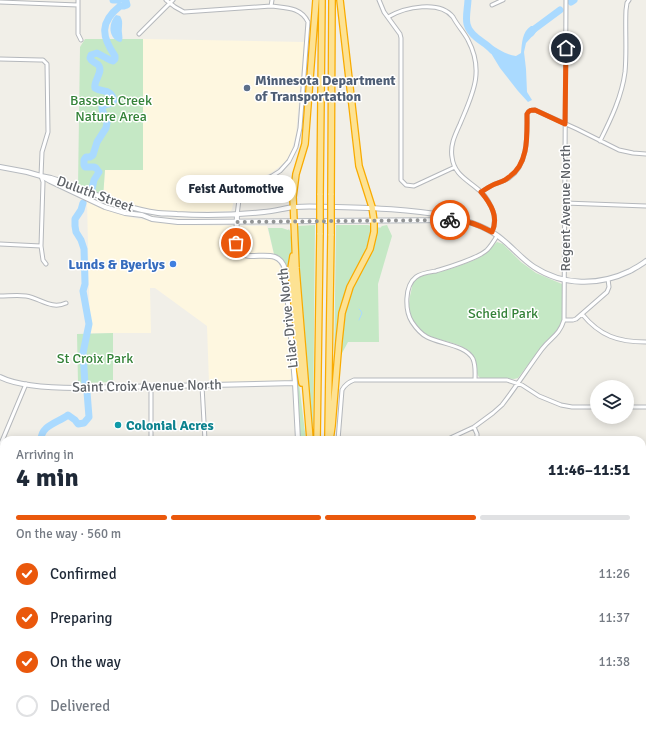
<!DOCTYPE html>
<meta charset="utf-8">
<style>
:root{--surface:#fff;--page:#f6f6f7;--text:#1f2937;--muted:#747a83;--line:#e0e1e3;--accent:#ea580c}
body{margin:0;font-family:Signika,sans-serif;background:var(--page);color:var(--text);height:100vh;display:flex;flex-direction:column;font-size:15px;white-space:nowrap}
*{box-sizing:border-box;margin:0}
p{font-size:13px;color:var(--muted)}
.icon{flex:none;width:22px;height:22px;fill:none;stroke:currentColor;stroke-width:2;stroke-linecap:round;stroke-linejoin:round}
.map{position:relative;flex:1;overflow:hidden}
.side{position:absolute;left:0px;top:436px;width:646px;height:300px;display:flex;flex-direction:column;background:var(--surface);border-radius:12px 12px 0 0;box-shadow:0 2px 10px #0003}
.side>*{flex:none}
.buttons{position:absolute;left:590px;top:380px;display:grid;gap:8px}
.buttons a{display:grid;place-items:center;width:44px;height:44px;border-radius:50%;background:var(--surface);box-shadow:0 2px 10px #0003;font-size:20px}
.pin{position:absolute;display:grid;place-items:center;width:34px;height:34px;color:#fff;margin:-17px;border:2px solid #fff;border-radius:50%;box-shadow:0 1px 4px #0007}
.courier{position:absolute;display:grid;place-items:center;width:40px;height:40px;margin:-20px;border:3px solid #ea580c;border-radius:50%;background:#fff;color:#222;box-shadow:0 1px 5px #0007}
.bubble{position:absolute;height:28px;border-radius:14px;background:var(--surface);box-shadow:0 2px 10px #0003;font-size:13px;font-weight:700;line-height:28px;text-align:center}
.headline em{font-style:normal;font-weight:700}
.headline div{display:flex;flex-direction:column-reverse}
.headline{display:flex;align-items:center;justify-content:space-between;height:68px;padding:0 16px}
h1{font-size:26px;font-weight:700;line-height:30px}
.bar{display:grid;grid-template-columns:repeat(4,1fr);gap:6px 4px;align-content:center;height:48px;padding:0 16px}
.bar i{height:5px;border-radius:3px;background:var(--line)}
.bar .on{background:var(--accent)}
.bar p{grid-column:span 4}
ol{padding:0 16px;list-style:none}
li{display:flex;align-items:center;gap:12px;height:44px}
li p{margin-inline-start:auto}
li .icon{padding:4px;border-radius:50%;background:var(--accent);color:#fff;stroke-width:4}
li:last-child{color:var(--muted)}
li i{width:22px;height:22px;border:2px solid var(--line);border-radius:50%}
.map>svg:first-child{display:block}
.commercial{fill:#fef7e0}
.industrial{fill:#e0deda}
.green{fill:#c5e8c5}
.water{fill:#aadaff}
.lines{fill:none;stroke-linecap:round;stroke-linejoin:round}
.stream{stroke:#aadaff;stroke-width:1}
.river{stroke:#aadaff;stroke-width:7}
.street-casing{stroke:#b5b8bc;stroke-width:5}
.secondary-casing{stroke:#b6babf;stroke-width:6}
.highway-casing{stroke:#f9ab00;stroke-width:8}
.street{stroke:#fff;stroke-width:3}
.secondary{stroke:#fff;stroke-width:4}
.highway{stroke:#fde293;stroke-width:5.5}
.highway-bridge-casing{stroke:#f9ab00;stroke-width:8;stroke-linecap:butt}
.highway-bridge{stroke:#fde293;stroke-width:5.5}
.done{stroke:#929495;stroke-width:4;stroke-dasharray:0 7.2}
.route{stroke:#ea580c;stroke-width:5}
.service-dot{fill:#5c6f8a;stroke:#fff;stroke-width:1.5}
.shop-dot{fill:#3f7fe0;stroke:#fff;stroke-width:1.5}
.culture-dot{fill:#0f9aa8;stroke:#fff;stroke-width:1.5}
.labels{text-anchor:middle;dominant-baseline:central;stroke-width:3;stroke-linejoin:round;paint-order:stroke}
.service-label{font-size:14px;font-weight:bold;fill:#4e5e75;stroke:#fff;text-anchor:start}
.park-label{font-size:14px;fill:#348238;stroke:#fff}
.street-label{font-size:14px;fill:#5f6368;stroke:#fff}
.shop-label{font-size:14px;font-weight:bold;fill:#366cbe;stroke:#fff;text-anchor:end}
.culture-label{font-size:14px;font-weight:bold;fill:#0d838f;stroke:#fff;text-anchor:start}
</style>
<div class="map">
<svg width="646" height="736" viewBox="0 0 646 736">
<rect width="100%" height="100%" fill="#f1efe8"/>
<!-- commercial -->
<path class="commercial" d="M143,39L304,42L296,134L292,149L286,161L279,167L271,173L250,182L243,187L238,192L234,199L232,209L231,211L174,212L147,209L103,198L105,170L143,169Z
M87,201L115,213L134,218L178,225L267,226L275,259L279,264L283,275L292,377L291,379L287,381L209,383L207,326L155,288H150L151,333H90Z"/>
<!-- industrial -->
<path class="industrial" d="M4,637V732H53L54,736H0V638Z
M60,732H145L146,736H61Z"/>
<!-- green -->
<path class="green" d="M85,39H143V170H105L103,198L78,186L80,47Z
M315,225L313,432H311L298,252L297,226Z
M336,225H368L371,226L369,241L365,254L349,287L336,368H334Z
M387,225L392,236L378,284L379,342H348L341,355H340L343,319L352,288L373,251L378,228L379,227L380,228L382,226Z
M268,228H282L288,230L289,229L290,231L293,250L290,267H287C284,260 280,257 274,254Z
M497,242L503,244L521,262L536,273L562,284V321L559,327L551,337L545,342L518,378L514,379L504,378H480C473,372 480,360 469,351C456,340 435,342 421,331C409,320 407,307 411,292C412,288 412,283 415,280C422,274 438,273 447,270C459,266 471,262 482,256C488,253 492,246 497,242Z
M113,333V382L78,383L77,334Z
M298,376L306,440H300L297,377Z"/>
<!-- water -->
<path class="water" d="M116,15L120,16C124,22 121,27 122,33C122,35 123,38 122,40C122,41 121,42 120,42C108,38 108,23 116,15Z
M531,26H537V31L526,43L524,52L526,69L527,92L532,100L528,102L518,91L500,68L486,45L488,43C497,48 506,55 516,56L521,53C522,43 522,32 531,26Z
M646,668V736H606L607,732H642V670Z"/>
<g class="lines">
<!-- stream -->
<path class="stream" d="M359,309L361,311L362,313L359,320"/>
<!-- river -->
<path class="river" d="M113,0H118
M468,0C467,17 462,26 477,38C482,42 488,45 492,50
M571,2L574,0
M531,33L533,30L560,10
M92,189L94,180L99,172L96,168L94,167H85L84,165V160L86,157H90L93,155L97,142L106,128L107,123L102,109V106L112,103L114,100C110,88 103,93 95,88C93,81 103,73 99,66C97,62 93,64 90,58L91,55L97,53L110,60L113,61L115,59V56C101,36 100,22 120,6H124L127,5L126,1L124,0
M83,203L81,210L75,219V226L76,232L81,240L84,249L85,284L83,291L89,324L83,353L85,384
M41,440C41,425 58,423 68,415L75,420L78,424L84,423L89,417L87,392
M0,503L4,499"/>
<!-- street casing -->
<g class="street-casing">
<path id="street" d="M78,0V34L81,40
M166,0L175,7L184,12L271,6C286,8 301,7 308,22L300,128L296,147L289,161L280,171L272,176L250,186L244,191L239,200L237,215
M379,0L384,12L400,34L401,38V180L406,185L414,186L455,167
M0,2L78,5
M492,5L503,0
M271,6L272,0
M388,17C405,7 440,0 453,17C457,25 464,32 468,40C485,72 472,95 460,124C455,135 450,145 452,157C454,175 468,180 480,191C487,197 491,205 494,214C495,221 495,225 492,232
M139,34L173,0
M0,59L40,60H43L47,64L48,132L42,152L41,176L43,182L41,246L43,260L46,264
M600,141C611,119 622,96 625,72C627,51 625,30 626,10L627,3L629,0
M481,192C486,189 490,186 495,184C500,182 505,181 509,178C529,164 527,135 527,114C529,110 531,110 535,110L577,129L619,150L633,153L646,154
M565,203L646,206
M0,244L41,246
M0,296C8,296 18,295 26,296C40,298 51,310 66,303
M582,314C600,336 618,342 646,342
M564,320L566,0
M475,380C475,373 476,366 473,359C466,345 440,344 427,337C421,334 416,328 412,322C405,311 404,286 416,277C421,273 430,272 436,271C449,267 477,259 487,250C491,246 494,241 497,236
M202,386L205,440
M151,387V440
M627,407H646
M474,427L477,434V440
M338,440L342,390C345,384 349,382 354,380H507L522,385L539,396L561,405L572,407H597
M446,440L474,427L493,413L502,405C516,387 528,368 542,349C551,337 559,336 564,320H573L576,319L607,292L609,287L608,279
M0,446L26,384
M642,483H646
M642,614L646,609
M334,732V736
M404,732V736
M456,732V736
M509,732V736
M565,736L566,732"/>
</g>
<!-- secondary casing -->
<g class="secondary-casing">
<path id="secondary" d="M0,167L27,172L41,176L51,178C87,189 119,208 158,213C164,214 170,213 177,214C206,216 235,215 264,212C275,211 285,208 295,207C309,206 323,207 336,207C373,208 410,209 446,216C466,220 487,226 503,240C514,249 522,259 534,267C563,286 599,286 630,271C635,268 641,265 646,261
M43,177L50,181L105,207L125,213L142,215L152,219L178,222H193L455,220
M237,215L236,243L238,252C252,263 278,245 285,269L295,383L298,440
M0,377C20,387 55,388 77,388L295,383
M0,636L4,635
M57,732L59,736
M296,736V732"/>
</g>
<!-- highway casing -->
<g class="highway-casing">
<path id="highway" d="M320,195L322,0
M331,195L332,0
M293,256L291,268L299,365L302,383
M328,436L331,234
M310,440L296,268L293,197L295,182L296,174L305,144L316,0
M317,440L320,233
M330,440L332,426L339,341L342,313L350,287L370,249L374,232V221L372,207L359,166L340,0
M313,732V736
M324,732V736"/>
</g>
<!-- street -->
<use href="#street" class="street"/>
<!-- secondary -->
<use href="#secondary" class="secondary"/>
<!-- highway -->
<use href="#highway" class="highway"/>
<!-- highway-bridge casing -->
<g class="highway-bridge-casing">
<path id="highway-bridge" d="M320,233V195
M331,234V195"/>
</g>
<!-- highway-bridge -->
<use href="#highway-bridge" class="highway-bridge"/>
</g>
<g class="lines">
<!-- done -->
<path class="done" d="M236,243L237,222L450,220"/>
<!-- route -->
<path class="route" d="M450,220C465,219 478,224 492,232C499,217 491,204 481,192C486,189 490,186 495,184C500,182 505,181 509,177C529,164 527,135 527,114C529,110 531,110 535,110L565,124L566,48"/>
</g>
<!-- markers -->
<circle class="service-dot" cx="247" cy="88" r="4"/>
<circle class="shop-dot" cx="173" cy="264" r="4"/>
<circle class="culture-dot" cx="118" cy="425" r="4"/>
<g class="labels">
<!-- service labels -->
<g class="service-label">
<text x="255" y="80">Minnesota Department<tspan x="255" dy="16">of Transportation</tspan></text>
</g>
<!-- park labels -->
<g class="park-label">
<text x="111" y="100">Bassett Creek<tspan x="111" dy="16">Nature Area</tspan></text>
<text x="503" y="313">Scheid Park</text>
<text x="95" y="358">St Croix Park</text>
</g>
<!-- street labels -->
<g class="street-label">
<text transform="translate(95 194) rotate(20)">Duluth Street</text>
<text transform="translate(565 208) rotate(-90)">Regent Avenue North</text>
<text transform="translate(288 318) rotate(-96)">Lilac Drive North</text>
<text transform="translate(147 386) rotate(-1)">Saint Croix Avenue North</text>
</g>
<!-- shop labels -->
<g class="shop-label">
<text x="165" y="264">Lunds &amp; Byerlys</text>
</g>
<!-- culture labels -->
<g class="culture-label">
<text x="126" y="425">Colonial Acres</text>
</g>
</g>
</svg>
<div class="buttons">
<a><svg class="icon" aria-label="layers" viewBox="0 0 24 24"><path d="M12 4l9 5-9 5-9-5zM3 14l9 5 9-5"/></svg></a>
</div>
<div class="pin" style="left:236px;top:243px;background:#ea580c"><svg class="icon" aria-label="bag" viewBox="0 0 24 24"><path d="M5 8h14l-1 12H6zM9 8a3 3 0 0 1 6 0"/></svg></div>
<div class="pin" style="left:566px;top:48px;background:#1f2937"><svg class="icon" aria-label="home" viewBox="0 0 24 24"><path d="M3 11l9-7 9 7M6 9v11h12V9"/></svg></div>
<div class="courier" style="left:450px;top:220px"><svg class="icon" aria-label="bike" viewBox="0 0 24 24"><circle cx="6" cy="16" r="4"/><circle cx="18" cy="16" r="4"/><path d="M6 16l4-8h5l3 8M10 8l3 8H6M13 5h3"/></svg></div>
<div class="bubble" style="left:176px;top:175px;width:120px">Feist Automotive</div>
<section class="side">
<div class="headline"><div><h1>4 min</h1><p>Arriving in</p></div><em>11:46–11:51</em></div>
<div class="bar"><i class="on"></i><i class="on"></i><i class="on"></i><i></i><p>On the way · 560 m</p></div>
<ol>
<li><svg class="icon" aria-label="check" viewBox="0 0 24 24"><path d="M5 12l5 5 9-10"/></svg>Confirmed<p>11:26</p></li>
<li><svg class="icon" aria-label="check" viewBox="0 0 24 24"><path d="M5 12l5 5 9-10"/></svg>Preparing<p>11:37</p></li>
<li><svg class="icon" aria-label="check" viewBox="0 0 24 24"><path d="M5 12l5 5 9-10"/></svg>On the way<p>11:38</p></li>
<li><i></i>Delivered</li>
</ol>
</section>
</div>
